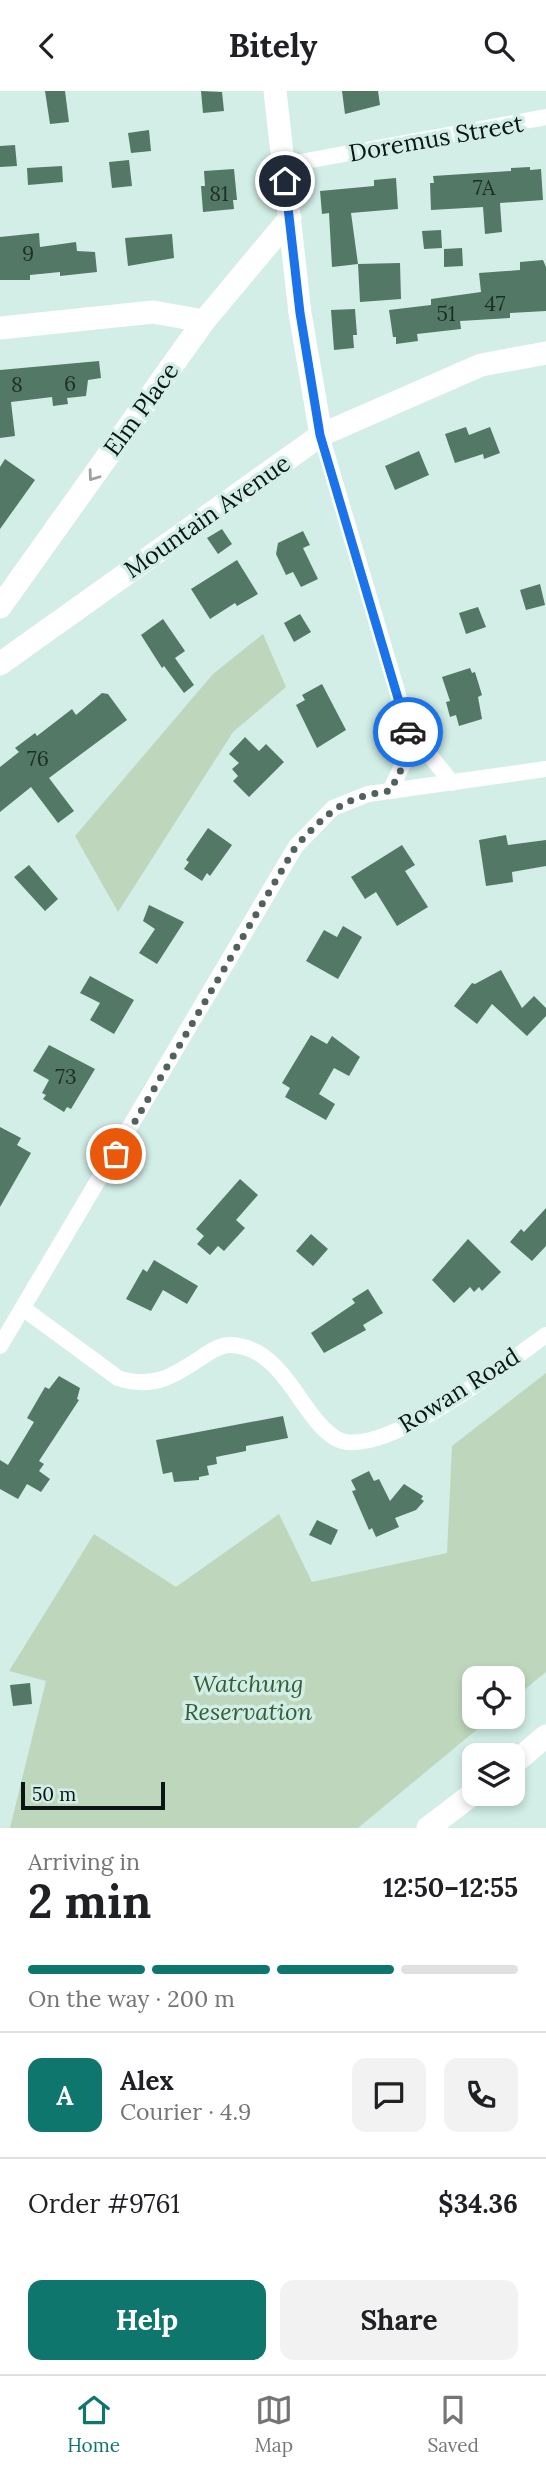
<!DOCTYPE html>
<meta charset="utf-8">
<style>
:root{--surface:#fff;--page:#f2f2f2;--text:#202124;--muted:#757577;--line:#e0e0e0;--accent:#0f766e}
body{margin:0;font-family:Lora,serif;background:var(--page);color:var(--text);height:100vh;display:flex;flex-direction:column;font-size:26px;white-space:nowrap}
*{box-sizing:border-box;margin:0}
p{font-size:23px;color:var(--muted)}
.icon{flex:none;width:38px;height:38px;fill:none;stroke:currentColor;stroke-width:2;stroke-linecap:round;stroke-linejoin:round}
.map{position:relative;height:1737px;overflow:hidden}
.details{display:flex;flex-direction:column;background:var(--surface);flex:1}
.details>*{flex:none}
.controls{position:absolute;left:462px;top:1575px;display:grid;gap:14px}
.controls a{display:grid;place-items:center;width:63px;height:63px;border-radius:14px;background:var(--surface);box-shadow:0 4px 10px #0003;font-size:35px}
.scale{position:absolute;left:21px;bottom:18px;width:144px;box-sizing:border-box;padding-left:7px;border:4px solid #0b1513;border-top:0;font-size:19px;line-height:24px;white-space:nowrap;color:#0b1513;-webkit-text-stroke:5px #d2eee7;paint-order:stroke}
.pin{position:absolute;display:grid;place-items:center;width:60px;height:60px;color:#fff;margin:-30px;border:4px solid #fff;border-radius:50%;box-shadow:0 2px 7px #0007}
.courier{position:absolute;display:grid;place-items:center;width:70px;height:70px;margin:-35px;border:5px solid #1a73e8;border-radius:50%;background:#fff;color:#222;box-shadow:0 2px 9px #0007}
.headline em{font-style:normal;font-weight:700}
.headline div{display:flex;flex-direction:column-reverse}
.headline{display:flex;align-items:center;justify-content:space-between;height:119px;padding:0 28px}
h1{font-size:46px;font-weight:700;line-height:52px}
.bar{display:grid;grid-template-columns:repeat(4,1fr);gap:10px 7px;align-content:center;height:84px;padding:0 28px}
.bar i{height:9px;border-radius:5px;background:var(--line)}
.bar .selected{background:var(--accent)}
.bar p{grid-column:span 4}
.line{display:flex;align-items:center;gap:18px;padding:0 28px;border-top:2px solid var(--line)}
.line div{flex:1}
.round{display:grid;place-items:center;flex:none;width:74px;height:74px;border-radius:14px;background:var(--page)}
.cta{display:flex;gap:14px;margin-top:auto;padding:14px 28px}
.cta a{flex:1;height:80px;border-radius:14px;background:var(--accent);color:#fff;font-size:28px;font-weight:700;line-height:80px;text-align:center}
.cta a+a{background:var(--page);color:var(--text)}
header{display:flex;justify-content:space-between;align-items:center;height:91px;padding:0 28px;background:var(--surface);font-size:32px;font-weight:700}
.tabs{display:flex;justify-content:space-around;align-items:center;height:98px;border-top:2px solid var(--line);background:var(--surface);font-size:19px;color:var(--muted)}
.tabs a{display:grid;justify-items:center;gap:4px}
.tabs .selected{color:var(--accent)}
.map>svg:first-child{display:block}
.green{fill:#bed7bc}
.building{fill:#537865}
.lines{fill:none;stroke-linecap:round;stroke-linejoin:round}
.street{stroke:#fff;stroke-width:16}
.secondary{stroke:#fff;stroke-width:23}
.oneway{stroke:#9da1a1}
.done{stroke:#51615d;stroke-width:7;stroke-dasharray:0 12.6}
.route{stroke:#1a73e8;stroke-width:9}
.labels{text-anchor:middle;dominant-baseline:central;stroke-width:7;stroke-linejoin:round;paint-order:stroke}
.number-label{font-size:21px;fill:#1d2e28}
.street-label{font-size:24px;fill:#0b1513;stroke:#d2eee7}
.park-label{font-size:24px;font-style:italic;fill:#375f35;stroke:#d2eee7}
</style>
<header><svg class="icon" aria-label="back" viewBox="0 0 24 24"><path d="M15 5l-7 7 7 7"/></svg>Bitely<svg class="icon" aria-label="search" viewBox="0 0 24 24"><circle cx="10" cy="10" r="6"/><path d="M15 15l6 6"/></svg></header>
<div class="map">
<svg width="546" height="1737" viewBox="0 0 546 1737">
<rect width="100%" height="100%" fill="#d2eee7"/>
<!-- green -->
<path class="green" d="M263,543L286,596L233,641L118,821L75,745L213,583Z
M546,1282V1581L513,1608V1587H474V1626H492L358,1737H10L46,1590L9,1580L94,1443L176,1496L279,1423L312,1491L447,1462L452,1355Z"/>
<!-- building -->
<path class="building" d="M45,0H65L69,31L50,33Z
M201,0L222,1L224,20L203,22Z
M342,0H378L380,14L345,23Z
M149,39L151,60L131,62L128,42Z
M15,54L17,75L0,76V55Z
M129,69L132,95L112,97L109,71Z
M62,75L63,91L28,94L27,77Z
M530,76V79L541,78L543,109L500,112L502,141L485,143L483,116L431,119L430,92H434L433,85L511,80V77Z
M234,78L237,109H233L234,118L203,121L201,95H205L204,80Z
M396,87L398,118L351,122L358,173L332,176L329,122L322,123L320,100L374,95V89Z
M441,139L442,157L424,158L422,140Z
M39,142L40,156L76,151L77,160L95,161L97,181L60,185V181L30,184V189H0V146Z
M172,143L174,167L128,175L125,147Z
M462,157L463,175L444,176V158Z
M543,169L546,176V220L510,222V227L460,230L461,238L417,243L418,250L396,253V246H393L389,219L431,214V208L481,201L479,182L520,179V171Z
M400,172L401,208L360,211L358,173Z
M355,218L357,244H353L354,257L334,259L331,219Z
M99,270L101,287L88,289L86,305L67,307L68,313L53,315L52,306L11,311L15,345L0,347V279Z
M466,336L469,344L490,336L500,362L484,368L483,363L455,372L445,343Z
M419,360L429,384L395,399L385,375Z
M5,368L35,389L0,438V376Z
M222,438L232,453L218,463L207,447Z
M303,440L310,454L303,457L318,488L301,496L293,481L286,484L276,463L278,452Z
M237,469L258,503L237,515L235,512L210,528L191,498Z
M540,493L545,514L526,519L520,499Z
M478,516L486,536L466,543L459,522Z
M300,523L311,541L294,551L284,532Z
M163,528L185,560L175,567L194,594L184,602L164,575L162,577L141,544Z
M470,577L472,582L475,581L482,604L478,606L482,628L459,635L456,624L450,626L446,611L450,610L442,586Z
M322,593L346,639L317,657L296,614L305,609L302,604Z
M102,602L108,603L127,629L49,687L74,720L58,732L31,696L0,721V676L19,661L15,657L35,642L37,645L72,618L76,624Z
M245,646L259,660L266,653L284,671L249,706L233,690L238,685L232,678L239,672L229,663Z
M208,737L232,754L210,785L207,782L202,790L184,778L189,771L186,769Z
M506,744L508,754L546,749V775L512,781L513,791L486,795L479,749Z
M402,754L415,774L405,780L428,816L397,835L376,801L365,808L351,786Z
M29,774L58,808L45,820L14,786Z
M149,814L184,831L157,873L139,862L155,838L143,830Z
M343,835L362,846L338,888L306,870L324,839L337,846Z
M501,879L522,917L534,905L546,917V925L527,945L492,913L477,933L454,915L472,892L475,893Z
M90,885L134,909L114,943L90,929L100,912L80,902Z
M311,944L327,953L332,945L360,966L349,985L334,977L319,1003L335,1013L326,1029L285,1006L290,997L282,992Z
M49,954L95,978L71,1018L67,1016L64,1021L43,1008L46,1004L42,1002L49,989L33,980Z
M0,1036L21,1047L17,1054L31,1062L0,1116Z
M240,1088L258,1104L236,1129L245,1137L224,1160L218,1155L210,1164L197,1153L204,1145L196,1138Z
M546,1117V1155L532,1170L510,1151L521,1138L524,1141Z
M311,1143L328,1158L313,1175L296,1160Z
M468,1148L501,1181L482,1200L479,1196L474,1201L470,1196L454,1212L432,1189Z
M154,1169L198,1195L187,1213L163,1199L151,1220L126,1208L143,1178L147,1181Z
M368,1198L383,1222L363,1234L366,1239L324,1262L311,1242L355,1212L352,1208Z
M59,1285L80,1297L77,1308L79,1309L39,1370L44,1373L39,1380L50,1388L41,1401L27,1393L18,1408L0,1398V1369L8,1374L34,1331L27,1327L45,1296L49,1298Z
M283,1325L288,1347L246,1355V1360L216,1366L217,1373L207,1375L209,1384L199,1386V1389L174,1391L172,1381L163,1383L156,1349Z
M369,1380L374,1390L379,1388L390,1410L404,1393L423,1405L421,1408L424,1410L416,1419L395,1427L399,1436L376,1446L372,1437L369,1439L352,1400L356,1399L351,1389Z
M317,1429L338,1439L331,1454L309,1444Z
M30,1592L32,1613L13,1615L10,1594Z"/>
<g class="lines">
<!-- street -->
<path class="street" d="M284,74L546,26
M321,344L408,637L452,692
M390,700L403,673L408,637
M24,1218L118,1287C154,1299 175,1284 205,1264C212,1260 220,1254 229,1254C256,1254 274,1272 289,1292C302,1309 318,1338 337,1348C381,1371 509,1270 546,1244
M0,1255L296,755L333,717L368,703L546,678"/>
<!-- secondary -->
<path class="secondary" d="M275,0L300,222L321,344
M0,237L153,221L204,230
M0,516L204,230L290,127
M0,573L321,344L481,274L546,262
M513,1673L546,1645
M428,1737L474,1702"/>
</g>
<!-- one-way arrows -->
<defs><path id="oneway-chevron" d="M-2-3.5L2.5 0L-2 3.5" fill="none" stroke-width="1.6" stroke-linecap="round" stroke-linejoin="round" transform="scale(1.75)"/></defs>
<use class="oneway" href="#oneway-chevron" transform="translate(93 385) rotate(126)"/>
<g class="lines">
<!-- done -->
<path class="done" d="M116,1063L296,755C328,722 341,706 390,700L404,673L408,641"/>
<!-- route -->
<path class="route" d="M285,90L300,222L320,344L408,641"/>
</g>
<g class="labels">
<!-- number labels -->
<g class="number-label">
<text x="484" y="96">7A</text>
<text x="219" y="102">81</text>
<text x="28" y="162">9</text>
<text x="495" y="212">47</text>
<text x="446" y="222">51</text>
<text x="70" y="292">6</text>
<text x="17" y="293">8</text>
<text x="38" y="667">76</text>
<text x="66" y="985">73</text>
</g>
<!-- street labels -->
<g class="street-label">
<text transform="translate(436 47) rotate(-10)">Doremus Street</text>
<text transform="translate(141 318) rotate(-54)">Elm Place</text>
<text transform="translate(207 425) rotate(-35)">Mountain Avenue</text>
<text transform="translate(459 1299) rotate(-32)">Rowan Road</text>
</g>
<!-- park labels -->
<g class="park-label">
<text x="248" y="1592">Watchung<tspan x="248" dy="28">Reservation</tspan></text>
</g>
</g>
</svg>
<div class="controls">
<a><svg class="icon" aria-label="locate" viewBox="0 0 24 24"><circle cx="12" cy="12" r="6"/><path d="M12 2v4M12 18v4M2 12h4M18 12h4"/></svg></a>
<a><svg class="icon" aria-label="layers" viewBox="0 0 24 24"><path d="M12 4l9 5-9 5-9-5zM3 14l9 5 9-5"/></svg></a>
</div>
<div class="scale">50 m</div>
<div class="pin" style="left:116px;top:1063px;background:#ea580c"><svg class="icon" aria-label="bag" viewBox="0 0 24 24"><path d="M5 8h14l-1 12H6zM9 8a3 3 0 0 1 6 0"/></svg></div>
<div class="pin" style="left:285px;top:90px;background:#1f2937"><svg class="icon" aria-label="home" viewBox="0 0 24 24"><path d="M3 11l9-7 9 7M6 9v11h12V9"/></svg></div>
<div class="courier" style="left:408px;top:641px"><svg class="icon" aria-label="car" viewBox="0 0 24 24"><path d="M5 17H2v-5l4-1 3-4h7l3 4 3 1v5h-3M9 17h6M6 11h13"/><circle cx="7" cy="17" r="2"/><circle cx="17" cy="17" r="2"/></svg></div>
</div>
<section class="details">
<div class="headline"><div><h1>2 min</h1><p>Arriving in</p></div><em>12:50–12:55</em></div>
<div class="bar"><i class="selected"></i><i class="selected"></i><i class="selected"></i><i></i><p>On the way · 200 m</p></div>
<div class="line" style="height:126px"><b class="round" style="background:var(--accent);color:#fff">A</b><div><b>Alex</b><p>Courier · 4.9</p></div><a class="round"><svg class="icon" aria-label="chat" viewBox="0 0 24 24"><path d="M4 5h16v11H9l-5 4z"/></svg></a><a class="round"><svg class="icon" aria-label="phone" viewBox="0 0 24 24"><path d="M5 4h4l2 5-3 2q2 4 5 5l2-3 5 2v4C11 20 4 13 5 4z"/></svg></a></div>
<div class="line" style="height:91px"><div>Order #9761</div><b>$34.36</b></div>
<div class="cta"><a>Help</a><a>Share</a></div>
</section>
<nav class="tabs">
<a class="selected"><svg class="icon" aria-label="home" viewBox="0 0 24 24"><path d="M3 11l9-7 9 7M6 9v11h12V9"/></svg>Home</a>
<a><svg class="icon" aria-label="map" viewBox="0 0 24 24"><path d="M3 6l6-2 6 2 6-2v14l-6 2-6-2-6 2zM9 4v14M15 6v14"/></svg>Map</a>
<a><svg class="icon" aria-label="saved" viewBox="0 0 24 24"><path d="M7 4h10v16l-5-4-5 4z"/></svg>Saved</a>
</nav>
